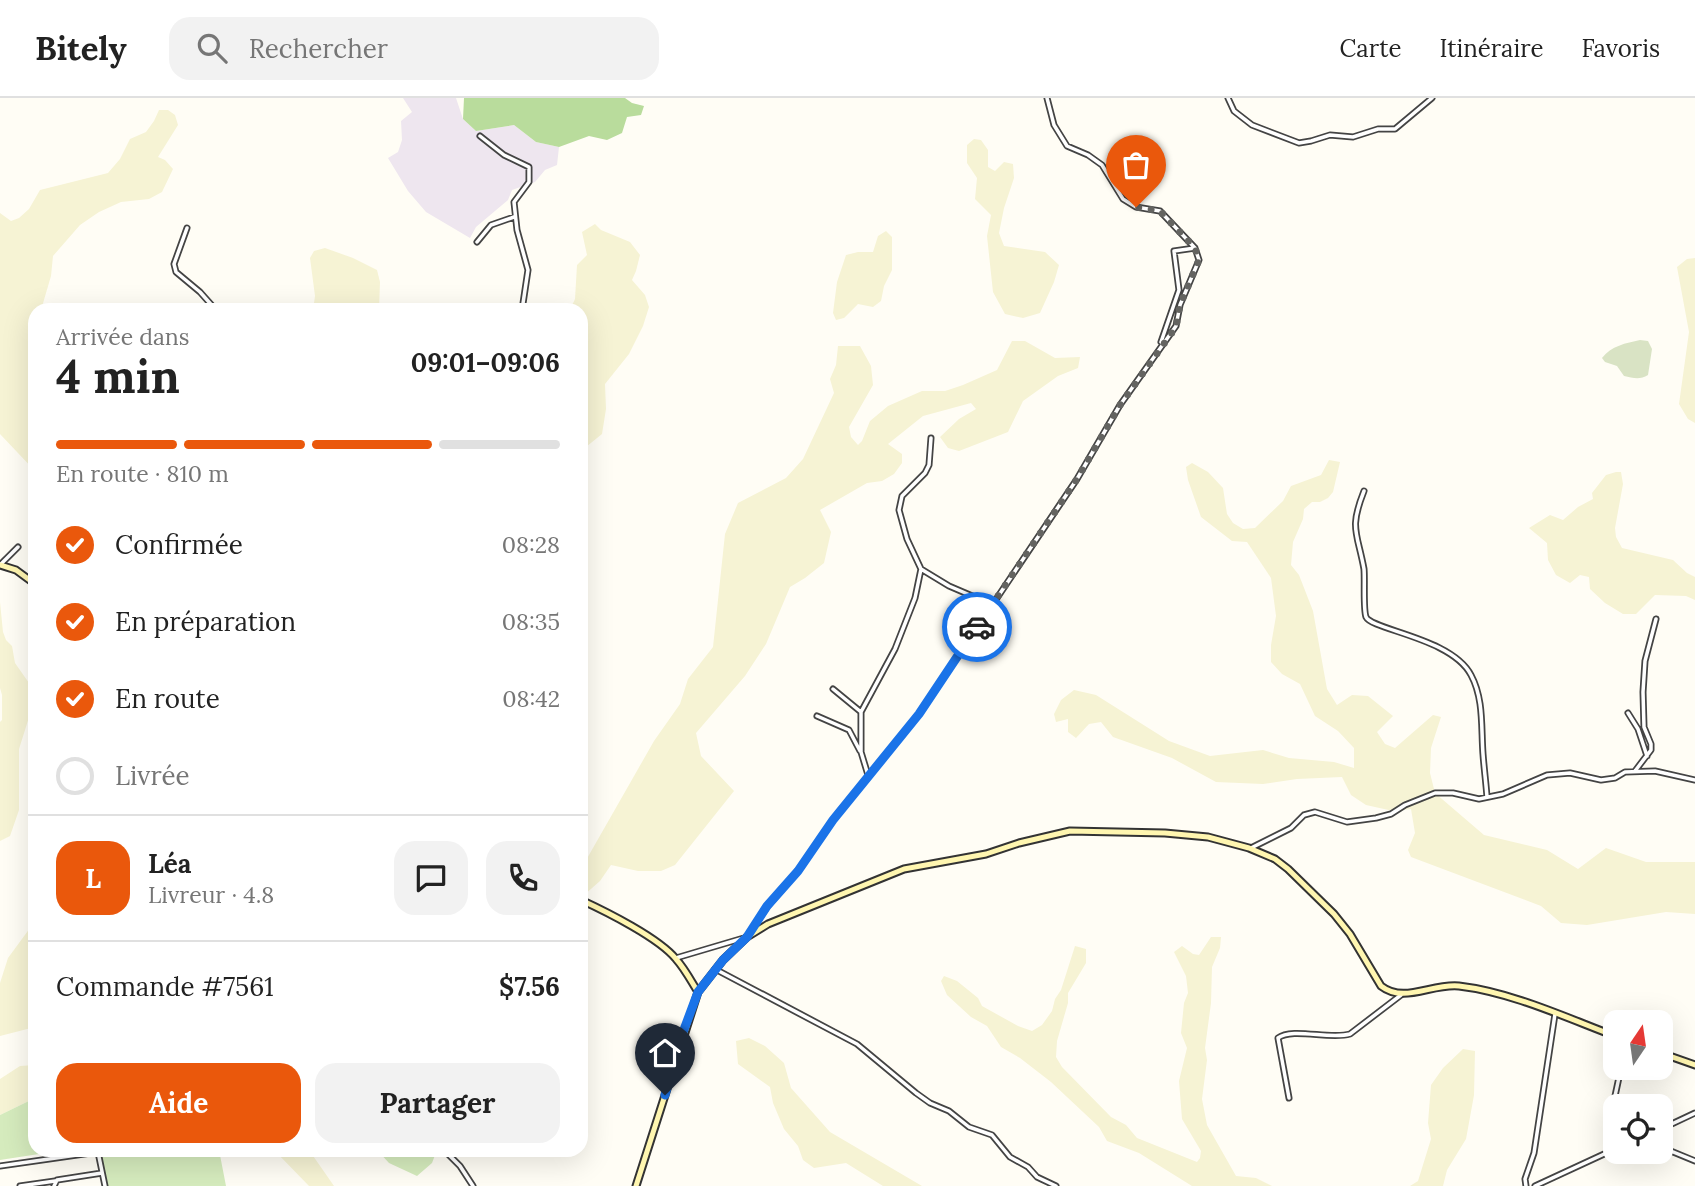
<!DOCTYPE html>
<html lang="fr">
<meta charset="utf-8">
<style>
:root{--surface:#fff;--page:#f2f2f2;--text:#222;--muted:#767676;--line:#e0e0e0;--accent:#ea580c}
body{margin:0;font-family:Lora,serif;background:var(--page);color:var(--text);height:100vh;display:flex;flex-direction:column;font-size:26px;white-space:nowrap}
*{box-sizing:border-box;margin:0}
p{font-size:23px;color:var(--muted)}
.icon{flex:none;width:38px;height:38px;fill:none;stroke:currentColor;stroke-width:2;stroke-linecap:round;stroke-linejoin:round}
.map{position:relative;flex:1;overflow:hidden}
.drawer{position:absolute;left:28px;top:205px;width:560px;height:854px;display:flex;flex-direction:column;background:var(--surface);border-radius:21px;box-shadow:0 7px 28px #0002}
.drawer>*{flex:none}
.needle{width:46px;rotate:13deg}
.tools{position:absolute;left:1603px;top:912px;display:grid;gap:14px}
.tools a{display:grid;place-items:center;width:70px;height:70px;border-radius:14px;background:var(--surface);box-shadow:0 7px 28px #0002;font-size:35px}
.pin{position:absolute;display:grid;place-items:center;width:60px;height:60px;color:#fff;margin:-72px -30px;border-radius:50% 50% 50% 0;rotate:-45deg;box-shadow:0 0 7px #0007}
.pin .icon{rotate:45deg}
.courier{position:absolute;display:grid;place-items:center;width:70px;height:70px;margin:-35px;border:5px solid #1a73e8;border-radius:50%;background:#fff;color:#222;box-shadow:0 2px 9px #0007}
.headline em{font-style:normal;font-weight:700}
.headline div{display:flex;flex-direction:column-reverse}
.headline{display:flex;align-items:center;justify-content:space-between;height:119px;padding:0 28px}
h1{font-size:46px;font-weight:700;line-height:52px}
.bar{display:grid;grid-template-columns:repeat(4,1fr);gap:10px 7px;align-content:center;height:84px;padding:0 28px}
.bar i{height:9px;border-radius:5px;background:var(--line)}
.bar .selected{background:var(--accent)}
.bar p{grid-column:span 4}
.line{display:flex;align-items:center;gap:18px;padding:0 28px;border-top:2px solid var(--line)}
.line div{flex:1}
.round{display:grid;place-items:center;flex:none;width:74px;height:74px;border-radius:21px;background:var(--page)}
ol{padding:0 28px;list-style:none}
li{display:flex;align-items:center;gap:21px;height:77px}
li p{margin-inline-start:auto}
li .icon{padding:7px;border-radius:50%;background:var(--accent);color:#fff;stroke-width:4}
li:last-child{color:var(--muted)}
li i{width:38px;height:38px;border:4px solid var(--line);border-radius:50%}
.cta{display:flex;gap:14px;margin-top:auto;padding:14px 28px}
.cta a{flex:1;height:80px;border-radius:21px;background:var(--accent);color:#fff;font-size:28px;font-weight:700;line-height:80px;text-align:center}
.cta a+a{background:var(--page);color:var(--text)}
header{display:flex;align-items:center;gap:42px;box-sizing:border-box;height:98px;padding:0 35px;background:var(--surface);border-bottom:2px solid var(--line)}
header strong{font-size:33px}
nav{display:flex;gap:38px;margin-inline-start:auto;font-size:24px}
.search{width:490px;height:63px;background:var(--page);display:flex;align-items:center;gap:18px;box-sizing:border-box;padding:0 24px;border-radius:21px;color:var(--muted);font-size:26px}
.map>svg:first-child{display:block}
.industrial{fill:#eee6ef}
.farmland{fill:#f6f3d4}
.green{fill:#d5ebbd}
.forest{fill:#b9dc9c}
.cemetery{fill:#d9e3c4}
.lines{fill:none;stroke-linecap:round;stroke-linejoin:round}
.street-casing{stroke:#444;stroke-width:7}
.secondary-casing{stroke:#333;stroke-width:9}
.street{stroke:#fff;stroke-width:3.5}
.secondary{stroke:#fff6b0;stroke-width:5}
.done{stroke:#646461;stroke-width:7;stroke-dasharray:0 12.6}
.route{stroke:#1a73e8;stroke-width:9}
</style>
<header>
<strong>Bitely</strong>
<div class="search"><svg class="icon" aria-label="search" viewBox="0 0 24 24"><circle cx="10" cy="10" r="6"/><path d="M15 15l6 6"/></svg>Rechercher</div>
<nav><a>Carte</a><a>Itinéraire</a><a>Favoris</a></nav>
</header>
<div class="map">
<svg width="1695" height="1088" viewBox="0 0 1695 1088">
<rect width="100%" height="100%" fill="#fffdf5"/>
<!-- industrial -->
<path class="industrial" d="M403,0H456L463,21L476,33L514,27L536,44L559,49L557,67L545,72L535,84L512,92L508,102L476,129L470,140L426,114L408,93L388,60L398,54L402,42L401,23L412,14Z"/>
<!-- farmland -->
<path class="farmland" d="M159,12H168L175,17L178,27L158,59L165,62L173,71L162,94L149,101L121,104L99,114L80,127L53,158L51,178L41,212H35V373L0,336V115L11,123L19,120L29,111L40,92L108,75L120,61L130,41L146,34L154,23Z
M974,41L981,42L988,52V69L995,73L1004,64L1013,66L1014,80L1004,110L999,135L1004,148L1045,154L1059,167L1054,184L1040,215L1023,220L1005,216L993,194L987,138L991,117L975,101L977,80L967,65V47Z
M595,126L601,132L630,144L640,157L636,173L632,182L645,197L649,209L643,228L629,256L605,286L606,311L602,336L581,353V212H570L575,201L577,167L587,157L582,134Z
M886,133L892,139V172L884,188L881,203L873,209L858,206L844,220L836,222L833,215L837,184L846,157L858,154H873L878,138Z
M325,150L353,160L377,172L380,184L379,212H313L315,198L310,160L314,153Z
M1695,160V325L1688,321L1679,306L1689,234L1677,169L1687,161Z
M1012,243H1025L1055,260L1080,259L1078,270L1058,278L1023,303L1008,334L959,353L948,350L940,339L959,321L976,311L971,305L923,318L888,346L902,356V365L894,376L882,383L867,385L820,412L831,434L824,465L805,480L790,489L766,546L745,578L696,635L701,658L734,693L675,767L661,773H638L611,767L600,783L583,798L581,797V771L654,643L680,606L688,581L713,549L725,436L738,405L786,380L803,361L834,295L830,281L836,267L838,248H860L871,268L873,287L849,329L851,339L858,347L862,343L870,323L888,308L922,293H945L963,287L997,272Z
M1329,362L1340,364L1333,394L1328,400L1320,404H1312L1304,411L1303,421L1293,444L1291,467L1299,477L1313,513L1327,591L1337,607L1352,597L1368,598L1393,618L1377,634L1385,646L1395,650L1433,617L1441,619L1431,650L1430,675L1435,695L1484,737L1547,752L1578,771L1606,750L1646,764H1695V816L1666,814L1587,827L1561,825L1541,808L1411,759L1408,752L1415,735L1411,711L1393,713L1366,707L1351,697L1342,679L1297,681L1263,686L1216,684L1172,660L1113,639L1101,624L1089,626L1076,640L1068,634V621L1056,624L1054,616L1061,602L1074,592L1096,597L1169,643L1210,658L1263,652L1289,660L1334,664L1354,670V650L1338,633L1315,618L1300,586L1282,576L1271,564V547L1276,518L1271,480L1247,444L1232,443L1201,419L1188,382L1186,369L1192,365L1208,374L1223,390L1227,416L1233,425L1243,431L1255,430L1283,403L1291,388L1321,377Z
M1616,374H1621L1623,386L1615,430L1616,439L1622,450L1673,462L1687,475L1695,479V502L1686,498L1655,497L1636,516H1623L1605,505L1590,491L1589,479L1580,477L1570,485L1556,477L1548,462L1547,445L1529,430L1550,417L1563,422L1578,409L1593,401L1592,395L1606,377Z
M0,504L3,534L6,542L12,548L15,565L29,585L35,587V610L31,613L19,651V712L10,738L0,743V624L2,622V597L0,590Z
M30,830L35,834V929L0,938V885L8,860Z
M1211,839H1221L1220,850L1212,869L1211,905L1205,950L1207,962L1202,1001L1207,1027L1236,1078L1256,1080L1272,1088H1192L1139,1055L1107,1043L1099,1029L1051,984L1020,960L1001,949L987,928L971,919L947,897L941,883L944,878L957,883L978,900L982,908L1018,928L1032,933L1042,927L1052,913L1055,901L1061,892L1075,848L1086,851V865L1068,895V905L1057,943L1056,959L1062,969L1111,1019L1126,1027L1137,1040L1197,1064L1200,1060L1201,1053L1182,1021L1179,983L1187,950L1181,935L1184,905L1188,895L1186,878L1174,854L1182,848L1193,856L1199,857Z
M749,940L765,948L784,965L791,990L830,1034L922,1088H883L846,1065L814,1070L803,1062L798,1048L784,1031L773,1005L770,989L738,966L736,943Z
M1463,951L1475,953L1474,997L1466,1041L1447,1072L1443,1088H1410L1418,1083L1431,1041L1428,1025L1431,987L1443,970Z
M35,967V1000L0,1017V981L20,968Z
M274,1052H309L334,1088H309Z"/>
<!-- green -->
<path class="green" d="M35,1000V1052H65L0,1062V1017Z
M98,1052H219L226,1088H107Z
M377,1052H437L432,1065L417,1078L389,1065Z"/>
<!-- forest -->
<path class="forest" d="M464,0H625L632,5L644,8L641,17L627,19L622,35L607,42L589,38L559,49L536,44L514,27L476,33L463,21Z"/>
<!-- cemetery -->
<path class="cemetery" d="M1640,242L1648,243L1652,251L1648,277C1640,282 1633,280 1624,278L1617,268L1605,264L1602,260C1611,248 1626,245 1640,242Z"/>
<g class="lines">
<!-- street casing -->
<g class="street-casing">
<path id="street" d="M1228,0L1234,13L1252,27L1299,45L1311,43L1330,37L1353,39L1378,31H1395L1432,0
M480,38L504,57L529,69V84L514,104L517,132L528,172L522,212
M187,130L174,166L176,174L200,194L216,212
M477,144L491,127L514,119
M1161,244L1179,192L1174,153L1195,150
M1364,393C1349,431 1357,433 1364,471C1365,482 1363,511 1366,519C1372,532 1452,540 1471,577C1484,601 1481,630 1483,656C1484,670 1486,685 1487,699
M0,467L18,449
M921,471L949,488L991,506
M833,591L861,614
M581,594L583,647L581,671
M1628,615L1638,631L1647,658
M817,618L849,632L860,653
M1635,673L1651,652V646L1644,629L1643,594L1645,563L1656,521
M868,677L861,654V614L895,551L915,500L921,471L907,441L899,412L902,398L925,375L929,367L931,340
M1251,750L1291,730L1304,717L1315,714L1347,724L1376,720L1391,716L1405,707L1435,695H1453L1479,701L1503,696L1547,677L1570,675L1601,682L1615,680L1625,674L1655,673L1695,682
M676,860L747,839L767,809L798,773L833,722L919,616L1077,381L1120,307L1176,228L1180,207L1199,162L1195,150L1160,113L1136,109L1123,101L1102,67L1088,57L1067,48L1054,27L1047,0
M715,871L857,946L916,995L930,1005L949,1013L969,1029L992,1037L1010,1059L1028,1069L1037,1079L1056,1088
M1289,1000L1278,940C1292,929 1330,942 1350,936L1401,897
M1617,1008L1615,998L1621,970
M1615,1029L1612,1039L1615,1048
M1661,1031L1695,1015
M1661,1049L1695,1063
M444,1052L460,1068L473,1088
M0,1068L98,1054L105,1088
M20,1088L55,1083
M54,1088L57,1082L102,1075
M1526,1088L1525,1081L1534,1055L1555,916
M1535,1088L1615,1051"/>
</g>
<!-- secondary casing -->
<g class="secondary-casing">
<path id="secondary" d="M0,467L16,472L35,486
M581,802C607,814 659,840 676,861C685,871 691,883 698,894
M1661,955L1695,967
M636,1088L698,894L723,862L747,839L768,826L904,771L986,756L1019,745L1070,733L1165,735L1208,739L1249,750L1275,761L1288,771L1334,816L1350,836L1381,888C1404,906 1432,885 1459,888C1511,894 1567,920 1615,938"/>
</g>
<!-- street -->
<use href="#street" class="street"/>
<!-- secondary -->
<use href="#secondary" class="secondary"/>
</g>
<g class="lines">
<!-- done -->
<path class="done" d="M977,529L1077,381L1120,307L1176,229L1180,207L1199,162L1195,150L1160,113L1136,109"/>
<!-- route -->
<path class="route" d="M665,997L682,937L698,894L723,862L747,839L767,808L798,773L833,722L919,616L977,529"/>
</g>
</svg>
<div class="tools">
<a><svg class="needle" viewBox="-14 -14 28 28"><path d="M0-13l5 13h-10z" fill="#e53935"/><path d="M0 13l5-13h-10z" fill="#767676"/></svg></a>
<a><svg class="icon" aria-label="locate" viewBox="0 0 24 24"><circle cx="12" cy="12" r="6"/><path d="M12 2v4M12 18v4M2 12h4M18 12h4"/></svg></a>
</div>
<div class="pin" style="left:1136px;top:109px;background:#ea580c"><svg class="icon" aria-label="bag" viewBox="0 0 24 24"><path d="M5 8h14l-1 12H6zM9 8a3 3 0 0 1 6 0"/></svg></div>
<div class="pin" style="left:665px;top:997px;background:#1f2937"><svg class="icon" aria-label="home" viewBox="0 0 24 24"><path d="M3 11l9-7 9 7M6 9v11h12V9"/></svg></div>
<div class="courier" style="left:977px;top:529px"><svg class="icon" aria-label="car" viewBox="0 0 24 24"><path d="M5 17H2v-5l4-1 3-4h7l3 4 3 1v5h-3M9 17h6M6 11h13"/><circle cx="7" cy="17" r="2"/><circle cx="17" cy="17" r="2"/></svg></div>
<section class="drawer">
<div class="headline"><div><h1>4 min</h1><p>Arrivée dans</p></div><em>09:01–09:06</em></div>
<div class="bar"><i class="selected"></i><i class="selected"></i><i class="selected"></i><i></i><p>En route · 810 m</p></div>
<ol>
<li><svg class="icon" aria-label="check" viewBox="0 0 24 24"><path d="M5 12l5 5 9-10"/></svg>Confirmée<p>08:28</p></li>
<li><svg class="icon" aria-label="check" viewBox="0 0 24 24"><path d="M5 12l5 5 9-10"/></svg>En préparation<p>08:35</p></li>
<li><svg class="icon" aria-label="check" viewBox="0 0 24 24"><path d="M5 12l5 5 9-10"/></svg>En route<p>08:42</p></li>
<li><i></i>Livrée</li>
</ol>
<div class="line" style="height:126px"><b class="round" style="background:var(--accent);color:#fff">L</b><div><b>Léa</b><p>Livreur · 4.8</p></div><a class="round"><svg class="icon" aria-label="chat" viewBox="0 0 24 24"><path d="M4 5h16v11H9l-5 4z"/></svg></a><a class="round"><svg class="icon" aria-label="phone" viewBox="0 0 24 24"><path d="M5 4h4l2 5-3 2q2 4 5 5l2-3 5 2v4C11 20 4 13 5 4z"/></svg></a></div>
<div class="line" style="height:91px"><div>Commande #7561</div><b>$7.56</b></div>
<div class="cta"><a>Aide</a><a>Partager</a></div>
</section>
</div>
